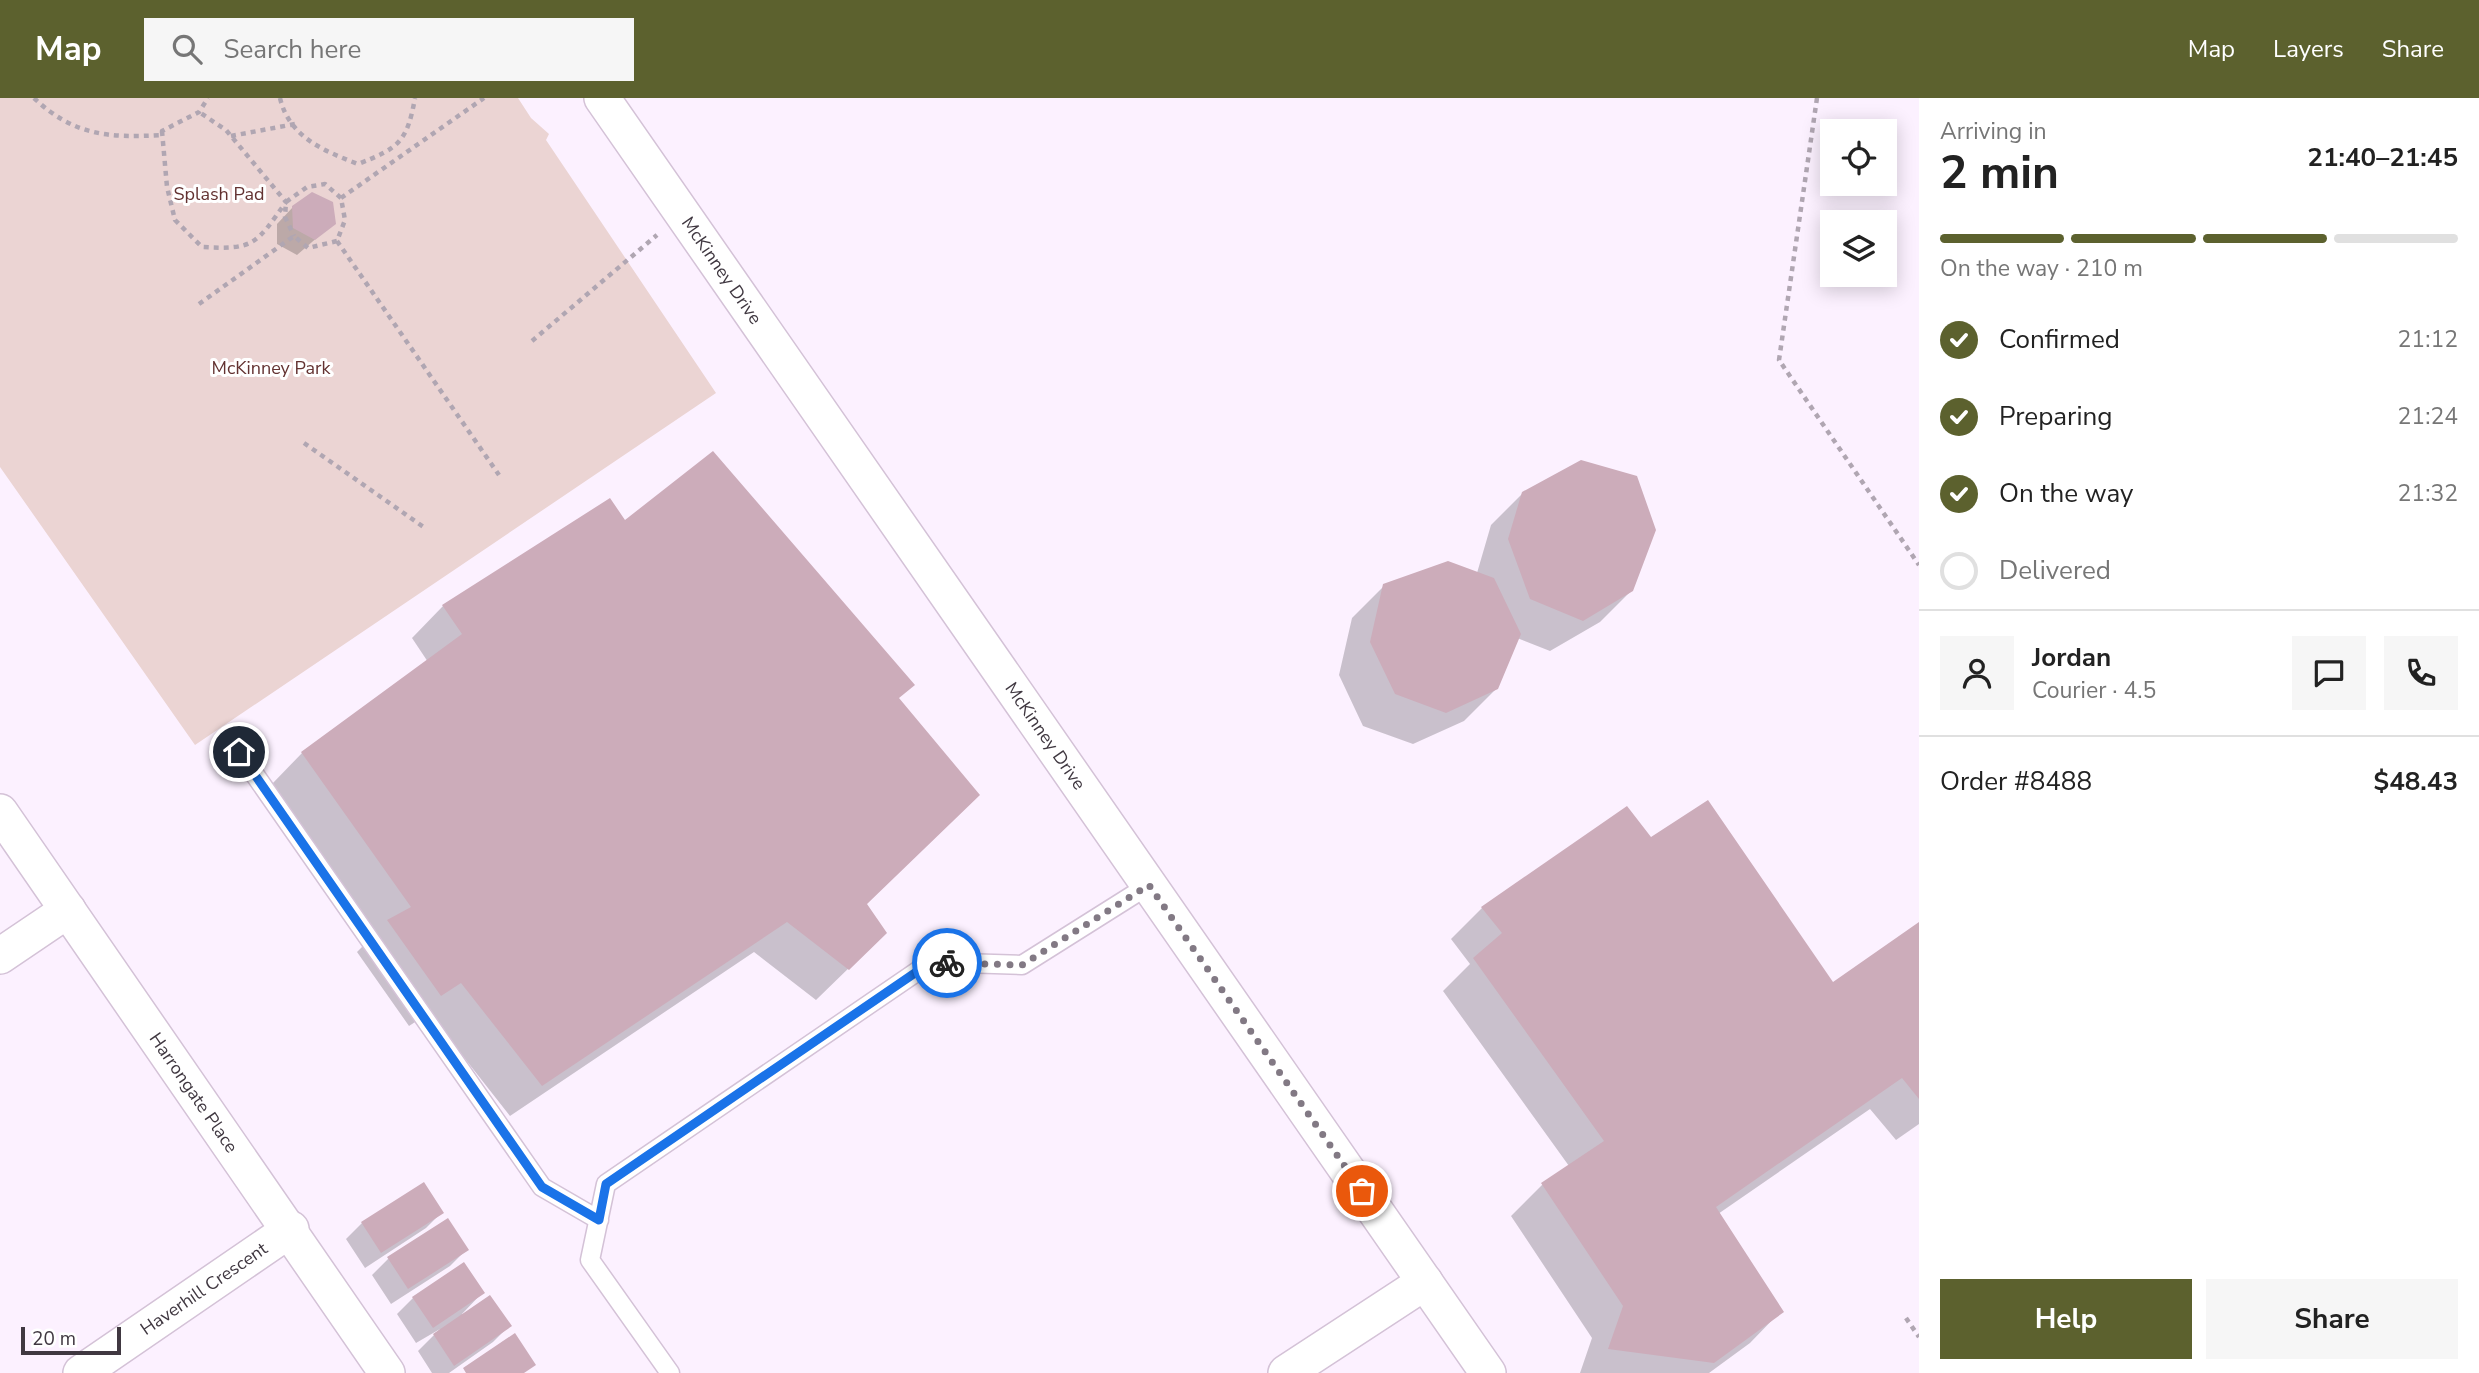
<!DOCTYPE html>
<meta charset="utf-8">
<style>
:root{--surface:#fff;--page:#f6f6f6;--text:#222;--muted:#767676;--line:#e0e0e0;--accent:#5c612e}
body{margin:0;font-family:"Nunito Sans",sans-serif;background:var(--page);color:var(--text);height:100vh;display:flex;flex-direction:column;font-size:26px;white-space:nowrap}
*{box-sizing:border-box;margin:0}
p{font-size:23px;color:var(--muted)}
.icon{flex:none;width:38px;height:38px;fill:none;stroke:currentColor;stroke-width:2;stroke-linecap:round;stroke-linejoin:round}
.map{position:relative;flex:1;overflow:hidden}
.panel{display:flex;flex-direction:column;background:var(--surface);width:560px}
.panel>*{flex:none}
.tools{position:absolute;left:1820px;top:21px;display:grid;gap:14px}
.tools a{display:grid;place-items:center;width:77px;height:77px;border-radius:0px;background:var(--surface);box-shadow:0 4px 18px #0003;font-size:35px}
.scale{position:absolute;left:21px;bottom:18px;width:100px;box-sizing:border-box;padding-left:7px;border:4px solid #403841;border-top:0;font-size:19px;line-height:24px;white-space:nowrap;color:#403841;-webkit-text-stroke:5px #fff;paint-order:stroke}
.pin{position:absolute;display:grid;place-items:center;width:60px;height:60px;color:#fff;margin:-30px;border:4px solid #fff;border-radius:50%;box-shadow:0 2px 7px #0007}
.courier{position:absolute;display:grid;place-items:center;width:70px;height:70px;margin:-35px;border:5px solid #1a73e8;border-radius:50%;background:#fff;color:#222;box-shadow:0 2px 9px #0007}
.head em{font-style:normal;font-weight:700}
.head div{display:flex;flex-direction:column-reverse}
.head{display:flex;align-items:center;justify-content:space-between;height:119px;padding:0 21px}
h1{font-size:46px;font-weight:700;line-height:52px}
.bar{display:grid;grid-template-columns:repeat(4,1fr);gap:10px 7px;align-content:center;height:84px;padding:0 21px}
.bar i{height:9px;border-radius:5px;background:var(--line)}
.bar .on{background:var(--accent)}
.bar p{grid-column:span 4}
.line{display:flex;align-items:center;gap:18px;padding:0 21px;border-top:2px solid var(--line)}
.line div{flex:1}
.round{display:grid;place-items:center;flex:none;width:74px;height:74px;border-radius:0px;background:var(--page)}
ol{padding:0 21px;list-style:none}
li{display:flex;align-items:center;gap:21px;height:77px}
li p{margin-inline-start:auto}
li .icon{padding:7px;border-radius:50%;background:var(--accent);color:#fff;stroke-width:4}
li:last-child{color:var(--muted)}
li i{width:38px;height:38px;border:4px solid var(--line);border-radius:50%}
.cta{display:flex;gap:14px;margin-top:auto;padding:14px 21px}
.cta a{flex:1;height:80px;border-radius:0px;background:var(--accent);color:#fff;font-size:28px;font-weight:700;line-height:80px;text-align:center}
.cta a+a{background:var(--page);color:var(--text)}
header{display:flex;align-items:center;gap:42px;box-sizing:border-box;height:98px;padding:0 35px;background:var(--accent);color:#fff}
header strong{font-size:33px}
nav{display:flex;gap:38px;margin-inline-start:auto;font-size:24px}
.search{width:490px;height:63px;background:var(--page);display:flex;align-items:center;gap:18px;box-sizing:border-box;padding:0 24px;border-radius:0px;color:var(--muted);font-size:26px}
main{display:flex;flex:1;min-height:0}
.map>svg:first-child{display:block}
.green{fill:#ebd4d3}
.shadow{fill:#0003}
.building{fill:#ccacba}
.lines{fill:none;stroke-linecap:round;stroke-linejoin:round}
.service-casing{stroke:#d4c2d7;stroke-width:21}
.minor-casing{stroke:#d4c2d7;stroke-width:38}
.path{stroke:#b0a6b2;stroke-width:4.5;stroke-dasharray:5 5;stroke-linecap:butt}
.service{stroke:#fff;stroke-width:18}
.minor{stroke:#fff;stroke-width:35}
.done{stroke:#827984;stroke-width:7;stroke-dasharray:0 12.6}
.route{stroke:#1a73e8;stroke-width:9}
.labels{text-anchor:middle;dominant-baseline:central;stroke-width:6;stroke-linejoin:round;paint-order:stroke}
.park-label{font-size:18px;fill:#633231;stroke:#fff}
.street-label{font-size:18px;fill:#403841;stroke:#fff}
</style>
<header>
<strong>Map</strong>
<div class="search"><svg class="icon" aria-label="search" viewBox="0 0 24 24"><circle cx="10" cy="10" r="6"/><path d="M15 15l6 6"/></svg>Search here</div>
<nav><a>Map</a><a>Layers</a><a>Share</a></nav>
</header>
<main>
<div class="map">
<svg width="1919" height="1275" viewBox="0 0 1919 1275">
<rect width="100%" height="100%" fill="#fcf1ff"/>
<!-- green -->
<path class="green" d="M0,0H518L531,20L549,36L546,42L716,295L195,647L0,369Z"/>
<!-- shadow -->
<path class="shadow" d="M293,109L334,125L297,157L277,146V126Z
M1523,395L1632,492L1600,524L1550,553L1517,540L1496,591L1464,623L1413,646L1363,628L1339,577L1352,520L1384,488L1477,475L1491,427Z
M625,424L898,601L853,866L816,902L754,854L510,1018L429,915L409,928L357,854L376,835L271,687L302,655L428,564L412,540L443,508Z
M1651,741L1832,886L1919,826V1026L1896,1042L1870,1011L1718,1116L1781,1213L1750,1245L1709,1275H1580L1592,1240L1511,1118L1542,1087L1569,1068L1443,893L1470,866L1451,841L1482,810Z
M442,1114L426,1130L365,1170L346,1141L362,1125Z
M466,1152L450,1168L391,1206L372,1177L388,1161Z
M483,1194L462,1216L509,1228L493,1244L449,1275H432L418,1253L440,1231L416,1245L397,1216L413,1200Z"/>
<!-- building -->
<path class="building" d="M312,94L333,104L336,126L315,142L293,130L292,108Z
M713,353L915,587L899,600L980,697L867,806L887,835L849,872L787,824L542,988L461,885L441,898L387,822L411,809L301,654L462,536L442,507L610,400L625,422Z
M1581,362L1637,378L1656,432L1633,493L1583,523L1530,501L1508,441L1522,394Z
M1448,463L1494,480L1521,536L1498,591L1446,615L1395,596L1370,544L1383,486Z
M1708,702L1833,884L1919,824V1001L1902,980L1716,1109L1784,1214L1714,1265L1608,1251L1623,1208L1541,1085L1604,1043L1473,860L1502,835L1481,809L1627,708L1651,739Z
M424,1084L444,1115L381,1155L361,1124Z
M448,1120L469,1152L408,1191L387,1159Z
M464,1164L485,1195L433,1230L412,1199Z
M490,1197L512,1228L454,1268L433,1236Z
M515,1235L536,1267L524,1275H466L463,1270Z"/>
<g class="lines">
<!-- service casing -->
<g class="service-casing">
<path id="service" d="M239,654L542,1089L599,1122
M670,1275L590,1162L606,1086L931,864L1022,867L1149,787"/>
</g>
<!-- minor casing -->
<g class="minor-casing">
<g id="minor">
<path id="s1" d="M602,0L1488,1275"/>
<path id="s2" d="M0,714L387,1275"/>
<path d="M0,858L68,812"/>
<path id="s3" d="M81,1275L291,1131"/>
<path d="M1286,1275L1425,1184"/>
</g>
</g>
<!-- path -->
<path class="path" d="M34,0C74,38 109,40 162,37V33L199,14L208,0
M280,0C289,39 324,53 358,66C399,50 407,44 415,0
M1817,0L1779,262L1919,467
M162,33L167,89L175,122L202,149C255,152 256,146 286,104L226,32L199,14
M231,38L295,26
M341,100L484,0
M337,143L499,377
M199,206L294,138L308,150L337,143L345,122L341,100L325,86L307,89L286,104L285,119L294,138
M532,243L657,137
M304,345L425,430
M1906,1220L1919,1239"/>
<!-- service -->
<use href="#service" class="service"/>
<!-- minor -->
<use href="#minor" class="minor"/>
</g>
<g class="lines">
<!-- done -->
<path class="done" d="M947,865L1022,867L1149,787L1362,1093"/>
<!-- route -->
<path class="route" d="M239,654L542,1089L599,1122L606,1086L931,864L947,865"/>
</g>
<g class="labels">
<!-- park labels -->
<g class="park-label">
<text x="219" y="96">Splash Pad</text>
<text x="271" y="270">McKinney Park</text>
</g>
<!-- street labels -->
<g class="street-label">
<text stroke="none"><textPath href="#s1" startOffset="210">McKinney Drive</textPath></text>
<text stroke="none"><textPath href="#s1" startOffset="777">McKinney Drive</textPath></text>
<text stroke="none"><textPath href="#s2" startOffset="341">Harrongate Place</textPath></text>
<text stroke="none"><textPath href="#s3" startOffset="149">Haverhill Crescent</textPath></text>
</g>
</g>
</svg>
<div class="tools">
<a><svg class="icon" aria-label="locate" viewBox="0 0 24 24"><circle cx="12" cy="12" r="6"/><path d="M12 2v4M12 18v4M2 12h4M18 12h4"/></svg></a>
<a><svg class="icon" aria-label="layers" viewBox="0 0 24 24"><path d="M12 4l9 5-9 5-9-5zM3 14l9 5 9-5"/></svg></a>
</div>
<div class="scale">20 m</div>
<div class="pin" style="left:1362px;top:1093px;background:#ea580c"><svg class="icon" aria-label="bag" viewBox="0 0 24 24"><path d="M5 8h14l-1 12H6zM9 8a3 3 0 0 1 6 0"/></svg></div>
<div class="pin" style="left:239px;top:654px;background:#1f2937"><svg class="icon" aria-label="home" viewBox="0 0 24 24"><path d="M3 11l9-7 9 7M6 9v11h12V9"/></svg></div>
<div class="courier" style="left:947px;top:865px"><svg class="icon" aria-label="bike" viewBox="0 0 24 24"><circle cx="6" cy="16" r="4"/><circle cx="18" cy="16" r="4"/><path d="M6 16l4-8h5l3 8M10 8l3 8H6M13 5h3"/></svg></div>
</div>
<section class="panel">
<div class="head"><div><h1>2 min</h1><p>Arriving in</p></div><em>21:40–21:45</em></div>
<div class="bar"><i class="on"></i><i class="on"></i><i class="on"></i><i></i><p>On the way · 210 m</p></div>
<ol>
<li><svg class="icon" aria-label="check" viewBox="0 0 24 24"><path d="M5 12l5 5 9-10"/></svg>Confirmed<p>21:12</p></li>
<li><svg class="icon" aria-label="check" viewBox="0 0 24 24"><path d="M5 12l5 5 9-10"/></svg>Preparing<p>21:24</p></li>
<li><svg class="icon" aria-label="check" viewBox="0 0 24 24"><path d="M5 12l5 5 9-10"/></svg>On the way<p>21:32</p></li>
<li><i></i>Delivered</li>
</ol>
<div class="line" style="height:126px"><a class="round"><svg class="icon" aria-label="person" viewBox="0 0 24 24"><circle cx="12" cy="8" r="4"/><path d="M4 21q1-7 8-7t8 7"/></svg></a><div><b>Jordan</b><p>Courier · 4.5</p></div><a class="round"><svg class="icon" aria-label="chat" viewBox="0 0 24 24"><path d="M4 5h16v11H9l-5 4z"/></svg></a><a class="round"><svg class="icon" aria-label="phone" viewBox="0 0 24 24"><path d="M5 4h4l2 5-3 2q2 4 5 5l2-3 5 2v4C11 20 4 13 5 4z"/></svg></a></div>
<div class="line" style="height:91px"><div>Order #8488</div><b>$48.43</b></div>
<div class="cta"><a>Help</a><a>Share</a></div>
</section>
</main>
